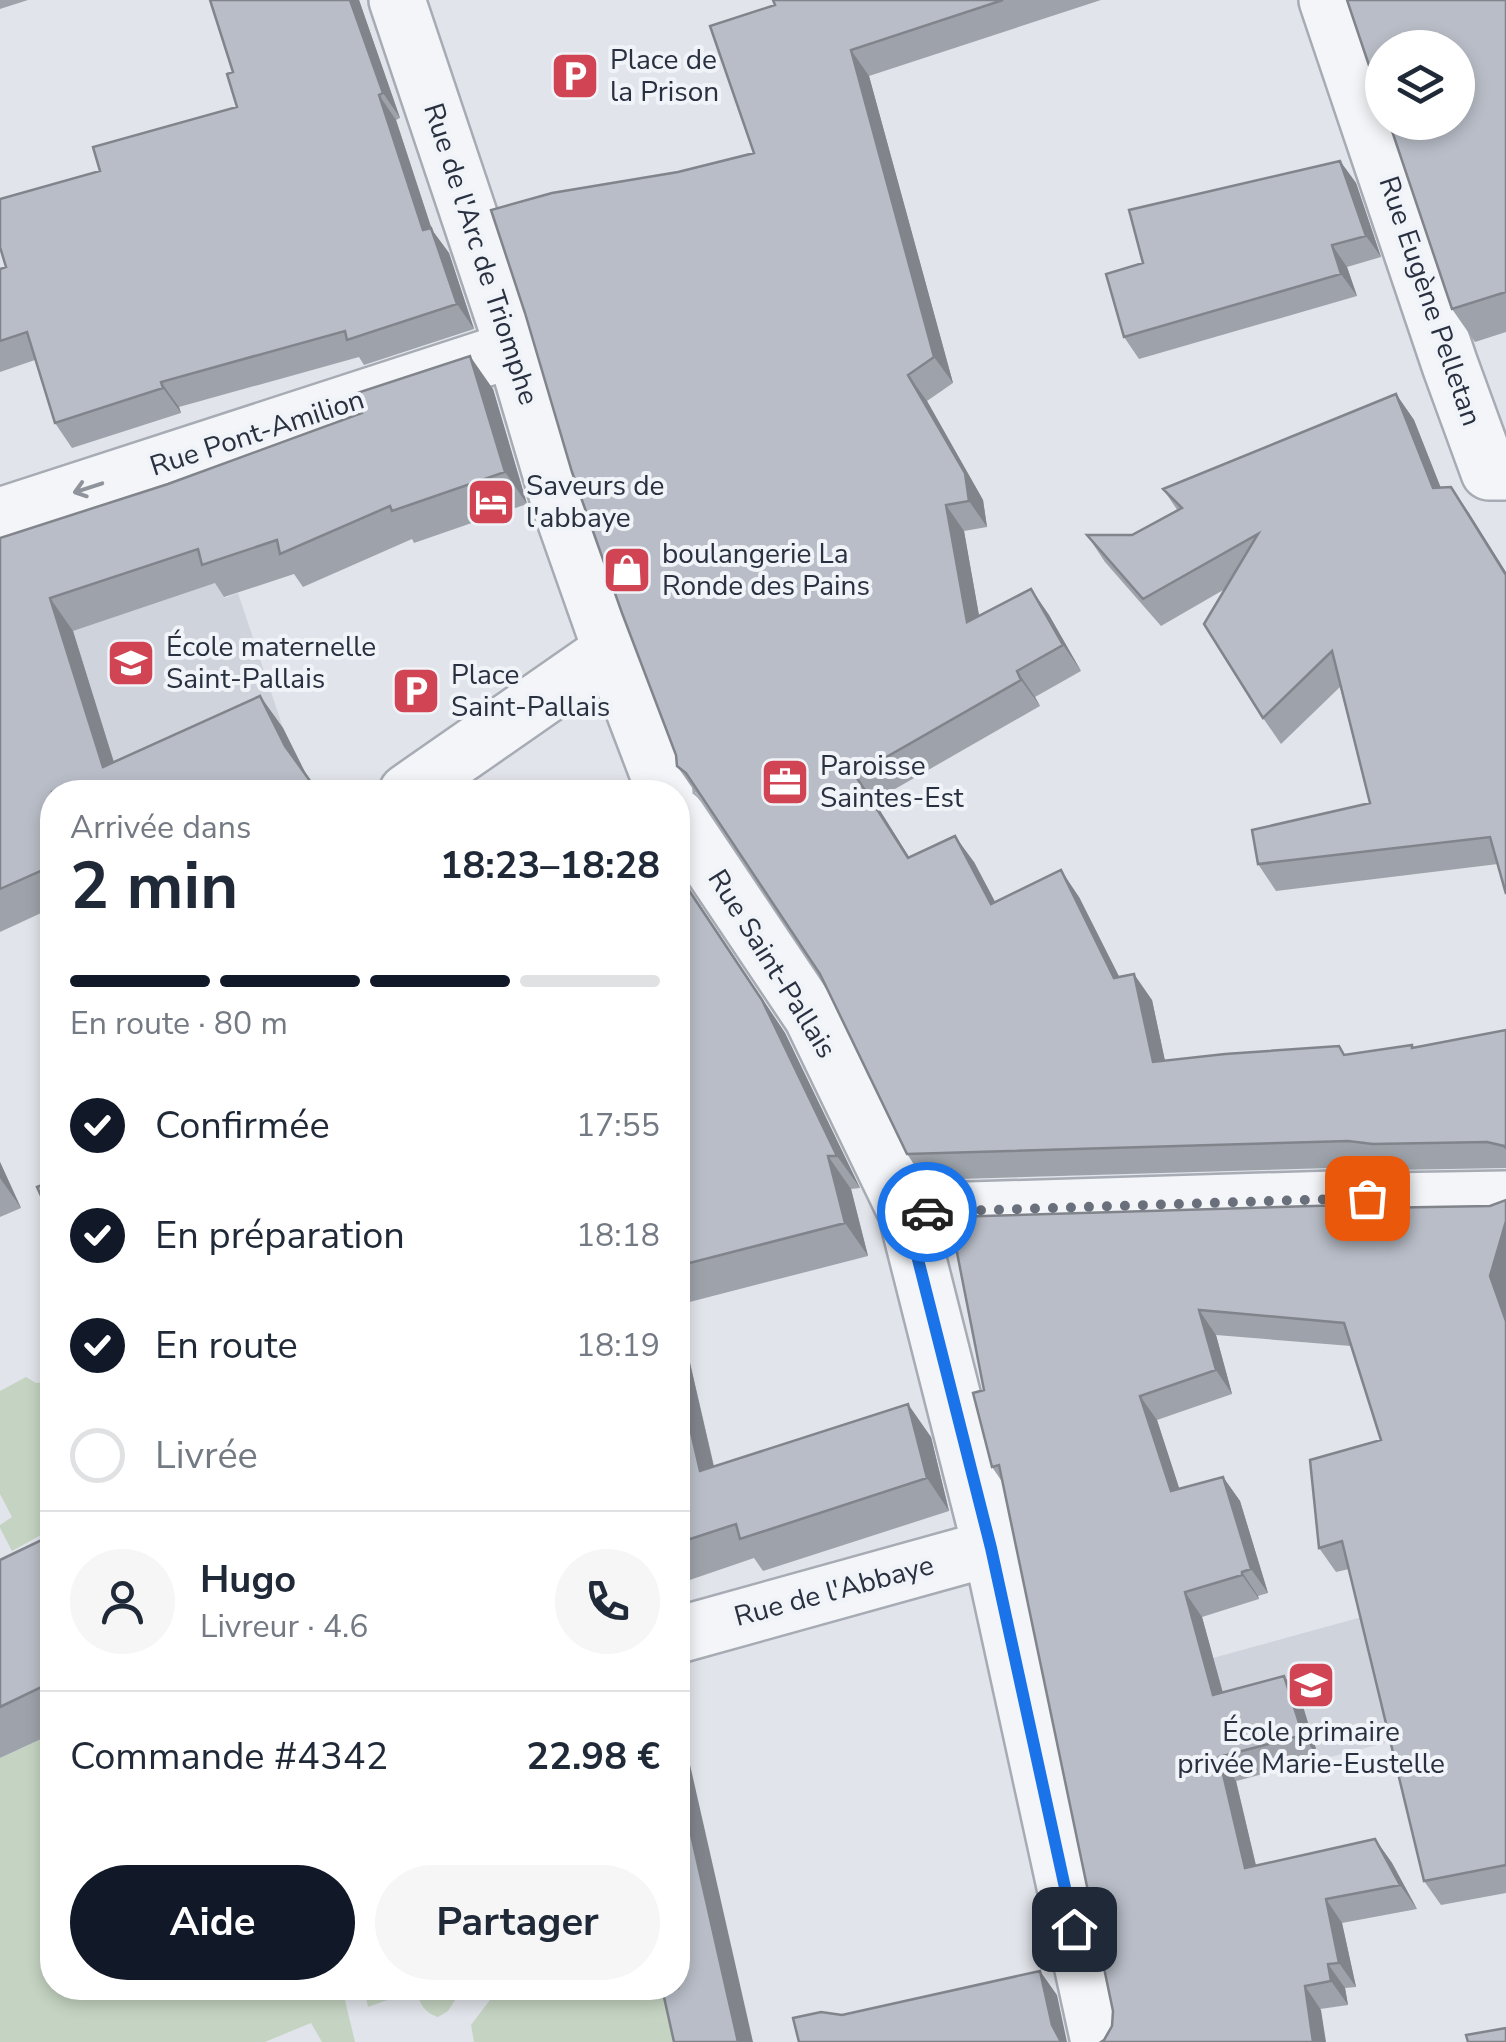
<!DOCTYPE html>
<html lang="fr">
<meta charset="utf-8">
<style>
:root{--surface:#fff;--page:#f6f6f7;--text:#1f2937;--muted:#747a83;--line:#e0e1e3;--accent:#111827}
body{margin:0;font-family:"Nunito Sans",sans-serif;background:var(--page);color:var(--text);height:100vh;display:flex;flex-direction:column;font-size:38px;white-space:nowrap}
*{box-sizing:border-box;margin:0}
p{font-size:32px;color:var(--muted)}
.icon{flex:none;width:55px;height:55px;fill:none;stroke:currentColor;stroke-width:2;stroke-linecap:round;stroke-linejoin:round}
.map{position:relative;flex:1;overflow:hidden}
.panel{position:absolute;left:40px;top:780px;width:650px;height:1220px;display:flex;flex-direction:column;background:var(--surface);border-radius:40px;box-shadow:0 5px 15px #0003}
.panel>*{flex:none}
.controls{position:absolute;left:1365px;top:30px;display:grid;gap:20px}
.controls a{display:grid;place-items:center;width:110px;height:110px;border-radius:50%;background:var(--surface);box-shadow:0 5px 15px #0003;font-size:50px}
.pin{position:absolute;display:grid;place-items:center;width:85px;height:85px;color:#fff;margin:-42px;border-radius:20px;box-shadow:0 5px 15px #0006}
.courier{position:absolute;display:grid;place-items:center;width:100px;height:100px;margin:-50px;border:8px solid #1a73e8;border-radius:50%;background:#fff;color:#222;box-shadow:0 2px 12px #0007}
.overview em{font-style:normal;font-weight:700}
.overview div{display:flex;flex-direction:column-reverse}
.overview{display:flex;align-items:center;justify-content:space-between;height:170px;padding:0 30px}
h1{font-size:65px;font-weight:700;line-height:75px}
.bar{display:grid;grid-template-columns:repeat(4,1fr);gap:15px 10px;align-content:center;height:120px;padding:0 30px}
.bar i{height:12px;border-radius:8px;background:var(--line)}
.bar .current{background:var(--accent)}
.bar p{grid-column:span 4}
.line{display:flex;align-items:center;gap:25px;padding:0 30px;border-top:2px solid var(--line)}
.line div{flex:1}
.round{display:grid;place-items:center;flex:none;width:105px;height:105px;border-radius:52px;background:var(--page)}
ol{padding:0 30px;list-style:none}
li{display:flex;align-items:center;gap:30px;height:110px}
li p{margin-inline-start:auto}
li .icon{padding:10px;border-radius:50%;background:var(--accent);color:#fff;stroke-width:4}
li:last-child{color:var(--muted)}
li i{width:55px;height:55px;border:5px solid var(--line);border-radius:50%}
.action{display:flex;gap:20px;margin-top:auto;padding:20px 30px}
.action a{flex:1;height:115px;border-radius:60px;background:var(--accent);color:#fff;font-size:40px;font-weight:700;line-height:115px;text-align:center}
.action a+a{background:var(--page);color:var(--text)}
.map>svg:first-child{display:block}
.built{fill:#cfd3dc}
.green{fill:#c5d4c2}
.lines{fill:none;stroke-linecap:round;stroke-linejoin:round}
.minor-casing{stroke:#a6abb4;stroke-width:60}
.minor{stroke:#f3f5f8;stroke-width:55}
.wall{fill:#9ea3ab}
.shaded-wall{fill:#81848b}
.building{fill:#b8bdc7;stroke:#81848b;stroke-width:2.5}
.oneway{stroke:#8e939c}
.done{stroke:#69707c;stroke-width:10;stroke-dasharray:0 18}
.route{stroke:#1a73e8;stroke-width:12}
.labels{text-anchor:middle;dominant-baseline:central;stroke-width:8;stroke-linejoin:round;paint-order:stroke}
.poi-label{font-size:28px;fill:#293141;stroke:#f0f3f7;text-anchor:start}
.street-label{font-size:28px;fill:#293141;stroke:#f0f3f7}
</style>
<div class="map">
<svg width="1506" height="2042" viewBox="0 0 1506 2042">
<rect width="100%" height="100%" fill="#e1e4ea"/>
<!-- built -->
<path class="built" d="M0,578L220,582L225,598L238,593L283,728L315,792H52Z
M1402,1606L1506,1712L1085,1820L1060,1700Z"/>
<!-- green -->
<path class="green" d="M52,1366V1529L12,1551L0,1528V1525L12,1517L0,1494V1391L26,1377L36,1383L46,1382L52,1376Z
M52,1734V1988H342L355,2042H322L311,2023L265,2042H0V1758Z
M364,1988H391L393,1998L368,2007Z
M416,1988H463L448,2011L438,2017C423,2012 419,2002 416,1988Z
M499,1988H678L690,2042H474L471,2025Z"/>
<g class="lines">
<!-- minor casing -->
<g class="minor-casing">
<path id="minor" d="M397,0L514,349L561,508L611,650L665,792
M1327,0L1450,365L1489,472H1506
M0,516L514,349
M407,792L611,650
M678,817L812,1017L906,1212L991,1548L1099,2042
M906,1212L1367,1198L1389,1201L1506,1199
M678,1635L991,1548"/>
</g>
<!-- minor -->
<use href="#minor" class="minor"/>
</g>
<!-- wall -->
<path class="wall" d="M0,0H28L0,9Z
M359,0L400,118L396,120L432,230L449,253L474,329L364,365L359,357L179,407L181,413L72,448L55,423L35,360L0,372V269L6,267L100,171L237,107L233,72Z
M773,0H1101L869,76L953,383L927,401L983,500L987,527L964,531L979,616L1031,589L1049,615L1081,671L1035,697L1040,706L874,801L909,857L974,862L995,902L1079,897L1119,977L1152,1000L1165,1061L1345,1055L1414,1047L1506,1030V1168L1391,1170L1366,1167L925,1180L907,1154L820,974L702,798L695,792L677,766L678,172L754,153L775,5Z
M1506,0V332L1475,342L1452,309Z
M1340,161L1356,183L1381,257L1347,267L1357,296L1139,359L1124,337L1143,263Z
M493,389L527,504L414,543L412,539L303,587L294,574L224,597L215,583L73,631L114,762L260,696L283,728L307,777L318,792H52V908L0,932V538Z
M1396,394L1414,420L1441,488L1469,513L1498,864L1276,891L1258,864L1370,803L1340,687L1281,744L1263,718L1225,589L1161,626L1105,562L1087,535H1132L1178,511L1163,489Z
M678,872L785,1033L860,1188L851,1189L868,1256L678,1305Z
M0,1162L21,1208L0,1217Z
M1506,1200V1893L1441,1905L1424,1881L1349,1569L1336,1572L1319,1548L1381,1440L1351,1346L1216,1335L1232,1394L1157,1420L1179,1489L1223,1477L1240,1501L1268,1593L1258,1596L1259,1599L1202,1617L1223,1693L1284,1676L1301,1700L1319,1759L1236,1781L1256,1865L1375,1839L1392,1863L1417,1909L1342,1923L1356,1987L1345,1988L1348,2005L1104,2040L1112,2026L1113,2011L1003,1483L992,1467L984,1390L1372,1208L1490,1206Z
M678,1311L714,1466L931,1437L949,1511L763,1571L754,1558L678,1584Z
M52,1535V1734L0,1758V1560Z"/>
<!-- shaded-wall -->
<path class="shaded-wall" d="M350,0H359L400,118L383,93Z
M851,50L869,76L953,383L934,357Z
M379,95L396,120L432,230L449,253L474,329L457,304L423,230Z
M1340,161L1356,183L1381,257L1366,236Z
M1332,245L1347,267L1357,296L1341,274Z
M470,356L493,389L527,504L505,472Z
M908,375L927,401L983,500L987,527L969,501Z
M161,382L179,407L181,413L163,388Z
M1396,394L1414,420L1451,514L1433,488Z
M1451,487L1469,513L1506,572V575Z
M946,505L964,531L985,649L967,622Z
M1031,589L1049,615L1081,671L1063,645Z
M50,598L73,631L123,792L103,767Z
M1017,671L1035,697L1040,706L1021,680Z
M260,696L283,728L308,778L285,746Z
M855,775L874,801L926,884L908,858Z
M955,836L974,862L1010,930L991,904Z
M1061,870L1079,897L1133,1004L1114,978Z
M678,872L785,1033L860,1188L837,1156Z
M1134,974L1152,1000L1171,1089L1153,1062Z
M828,1156L851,1189L868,1256L845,1223Z
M0,1162L21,1208L0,1178Z
M1506,1221V1321L1490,1276Z
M1199,1310L1216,1335L1232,1394L1216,1370Z
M678,1311L722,1503L700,1471L678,1376Z
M1140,1396L1157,1420L1188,1515L1171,1491Z
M908,1404L931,1437L949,1511L927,1478Z
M1223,1477L1240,1501L1268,1593L1251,1569Z
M1242,1572L1258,1596L1259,1599L1242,1575Z
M1185,1592L1202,1617L1230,1719L1213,1695Z
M1284,1676L1301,1700L1319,1759L1303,1735Z
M678,1712L753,2042H738L678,1777Z
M1219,1757L1236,1781L1262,1892L1245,1868Z
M1375,1839L1392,1863L1417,1909L1400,1885Z
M1326,1899L1342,1923L1356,1987L1339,1963Z
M1328,1964L1345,1988L1348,2005L1331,1981Z
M1040,1971L1057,1995L1067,2042H1061L1052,2025Z
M1305,1986L1321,2010L1326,2042H1313Z"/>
<!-- building -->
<path class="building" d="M210,0H350L383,93L379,95L423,230L431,228L457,304L347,340L345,331L161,382L163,388L55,423L27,332L0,341V269L6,267L0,247V199L100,171L93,147L237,107L227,74L233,72Z
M773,0H1003L851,50L934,357L908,375L965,473L969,501L946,505L967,622L1031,589L1063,645L1017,671L1021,680L855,775L908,858L955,836L991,904L1061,870L1114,978L1134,974L1153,1062L1225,1054L1339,1046L1344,1055L1412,1045V1048L1506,1030V1148L1504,1146L1487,1142L1373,1144L1348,1141L907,1154L820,974L686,773L677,766L676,755L622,613L572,472L525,313L491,210L552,193L678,172L754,153L710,26L775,5Z
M1347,0H1506V292L1452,309L1389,122H1458V48H1382V104Z
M1340,161L1366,236L1332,245L1341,274L1124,337L1106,274L1143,263L1129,210Z
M470,356L505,472L392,511L390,506L280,554L277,540L202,565L198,549L50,598L103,767L260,696L285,746L318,792H228L225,788L215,792H52V866L0,889V538L168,484L362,413L357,393Z
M1396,394L1433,488L1451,487L1506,575V894L1490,837L1258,864L1252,830L1370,803L1332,651L1263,718L1204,624L1258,534L1143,599L1087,535H1132L1182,508L1163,489Z
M678,874L762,1000L837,1156H828L845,1223L678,1266Z
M52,1181V1220L37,1187Z
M1506,1200V1221L1490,1276L1506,1321V1865L1424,1881L1342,1541L1319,1548L1310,1460L1381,1440L1344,1323L1199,1310L1216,1370L1140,1396L1171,1491L1223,1477L1251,1569L1242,1572V1575L1185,1592L1213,1695L1284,1676L1303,1735L1219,1757L1245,1868L1375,1839L1400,1885L1326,1899L1339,1963L1328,1964L1331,1981L1305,1986L1313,2042H1101L1104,2040L1112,2026L1113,2011L999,1465L992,1467L973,1393L984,1390L950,1217L1348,1205L1372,1208L1490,1206Z
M678,1376L700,1471L908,1404L927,1478L740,1539L736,1524L678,1543Z
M52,1535V1682L0,1707V1560Z
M678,1777L738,2042H674L662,1988H678Z
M1040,1971L1052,2025L1060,2040L1064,2042H799L793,2018L821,2012L842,2015Z
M1506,2028V2042H1468L1466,2035Z"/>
<!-- one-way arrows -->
<defs><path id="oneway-shaft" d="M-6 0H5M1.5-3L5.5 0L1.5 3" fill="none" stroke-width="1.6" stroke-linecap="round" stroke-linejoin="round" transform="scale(2.5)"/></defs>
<use class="oneway" href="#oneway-shaft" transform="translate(88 488) rotate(162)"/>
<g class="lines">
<!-- done -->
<path class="done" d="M927,1212L1367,1198"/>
<!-- route -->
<path class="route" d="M927,1212H906L991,1548L1074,1929"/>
</g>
<!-- icons -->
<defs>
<g id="parking-square" transform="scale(2.5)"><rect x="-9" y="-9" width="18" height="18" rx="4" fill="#d04453" stroke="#f0f3f7"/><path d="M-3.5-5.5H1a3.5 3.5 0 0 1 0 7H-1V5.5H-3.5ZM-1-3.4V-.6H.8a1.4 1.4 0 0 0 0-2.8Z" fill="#fff"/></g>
<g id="hotel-square" transform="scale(2.5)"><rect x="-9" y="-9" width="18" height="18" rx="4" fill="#d04453" stroke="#f0f3f7"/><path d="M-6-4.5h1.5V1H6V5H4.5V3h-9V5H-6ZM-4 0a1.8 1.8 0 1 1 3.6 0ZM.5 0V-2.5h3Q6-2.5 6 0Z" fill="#fff"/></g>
<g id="shop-square" transform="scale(2.5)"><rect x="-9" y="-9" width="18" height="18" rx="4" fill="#d04453" stroke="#f0f3f7"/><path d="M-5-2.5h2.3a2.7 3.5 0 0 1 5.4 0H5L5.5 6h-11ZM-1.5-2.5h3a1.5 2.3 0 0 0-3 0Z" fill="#fff"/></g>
<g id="school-square" transform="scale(2.5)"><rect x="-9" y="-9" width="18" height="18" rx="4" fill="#d04453" stroke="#f0f3f7"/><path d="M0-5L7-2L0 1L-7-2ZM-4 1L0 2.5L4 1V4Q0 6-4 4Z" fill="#fff"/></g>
<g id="office-square" transform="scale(2.5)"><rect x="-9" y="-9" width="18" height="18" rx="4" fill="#d04453" stroke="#f0f3f7"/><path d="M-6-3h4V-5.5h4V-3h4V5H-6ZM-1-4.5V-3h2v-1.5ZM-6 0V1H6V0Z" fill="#fff"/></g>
</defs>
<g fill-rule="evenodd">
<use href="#parking-square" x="575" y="76"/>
<use href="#hotel-square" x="491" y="502"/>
<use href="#shop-square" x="627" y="570"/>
<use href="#school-square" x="131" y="663"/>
<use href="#parking-square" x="416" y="691"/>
<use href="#office-square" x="785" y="782"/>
<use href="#school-square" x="1311" y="1685"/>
</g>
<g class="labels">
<!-- poi labels -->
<g class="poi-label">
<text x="610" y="60">Place de<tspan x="610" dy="32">la Prison</tspan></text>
<text x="526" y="486">Saveurs de<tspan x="526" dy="32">l'abbaye</tspan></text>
<text x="662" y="554">boulangerie La<tspan x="662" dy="32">Ronde des Pains</tspan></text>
<text x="166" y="647">École maternelle<tspan x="166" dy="32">Saint-Pallais</tspan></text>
<text x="451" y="675">Place<tspan x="451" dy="32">Saint-Pallais</tspan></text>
<text x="820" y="766">Paroisse<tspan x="820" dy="32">Saintes-Est</tspan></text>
<text x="1311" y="1732" text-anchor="middle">École primaire<tspan x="1311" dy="32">privée Marie-Eustelle</tspan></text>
</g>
<!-- street labels -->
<g class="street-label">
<text transform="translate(481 254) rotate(72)">Rue de l'Arc de Triomphe</text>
<text transform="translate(1430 301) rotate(71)">Rue Eugène Pelletan</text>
<text transform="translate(257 433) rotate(-18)">Rue Pont-Amilion</text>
<text transform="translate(772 964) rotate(58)">Rue Saint-Pallais</text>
<text transform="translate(834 1591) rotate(-15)">Rue de l'Abbaye</text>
</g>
</g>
</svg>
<div class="controls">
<a><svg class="icon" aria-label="layers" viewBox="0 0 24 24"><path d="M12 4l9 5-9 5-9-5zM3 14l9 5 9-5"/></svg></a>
</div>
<div class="pin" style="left:1367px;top:1198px;background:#ea580c"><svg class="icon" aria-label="bag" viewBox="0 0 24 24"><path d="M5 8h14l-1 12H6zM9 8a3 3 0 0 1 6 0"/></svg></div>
<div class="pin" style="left:1074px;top:1929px;background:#1f2937"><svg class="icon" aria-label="home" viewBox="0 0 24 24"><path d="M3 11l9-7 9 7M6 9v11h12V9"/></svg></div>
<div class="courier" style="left:927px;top:1212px"><svg class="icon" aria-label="car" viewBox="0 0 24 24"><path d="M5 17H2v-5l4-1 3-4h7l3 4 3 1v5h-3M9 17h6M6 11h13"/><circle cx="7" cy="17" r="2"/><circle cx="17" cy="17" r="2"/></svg></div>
<section class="panel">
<div class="overview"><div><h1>2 min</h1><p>Arrivée dans</p></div><em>18:23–18:28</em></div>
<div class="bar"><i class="current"></i><i class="current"></i><i class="current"></i><i></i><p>En route · 80 m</p></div>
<ol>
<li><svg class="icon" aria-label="check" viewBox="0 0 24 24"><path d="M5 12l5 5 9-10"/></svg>Confirmée<p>17:55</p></li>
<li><svg class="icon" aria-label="check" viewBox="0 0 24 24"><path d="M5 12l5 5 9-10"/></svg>En préparation<p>18:18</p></li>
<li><svg class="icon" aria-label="check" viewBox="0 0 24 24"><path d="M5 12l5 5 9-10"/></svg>En route<p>18:19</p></li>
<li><i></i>Livrée</li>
</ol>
<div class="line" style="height:180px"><a class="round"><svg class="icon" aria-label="person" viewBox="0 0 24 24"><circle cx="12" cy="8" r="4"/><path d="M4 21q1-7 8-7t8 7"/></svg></a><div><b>Hugo</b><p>Livreur · 4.6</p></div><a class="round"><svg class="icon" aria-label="phone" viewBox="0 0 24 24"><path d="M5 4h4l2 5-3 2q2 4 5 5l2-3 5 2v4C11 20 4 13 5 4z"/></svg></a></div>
<div class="line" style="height:130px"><div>Commande #4342</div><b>22.98 €</b></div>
<div class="action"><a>Aide</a><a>Partager</a></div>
</section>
</div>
